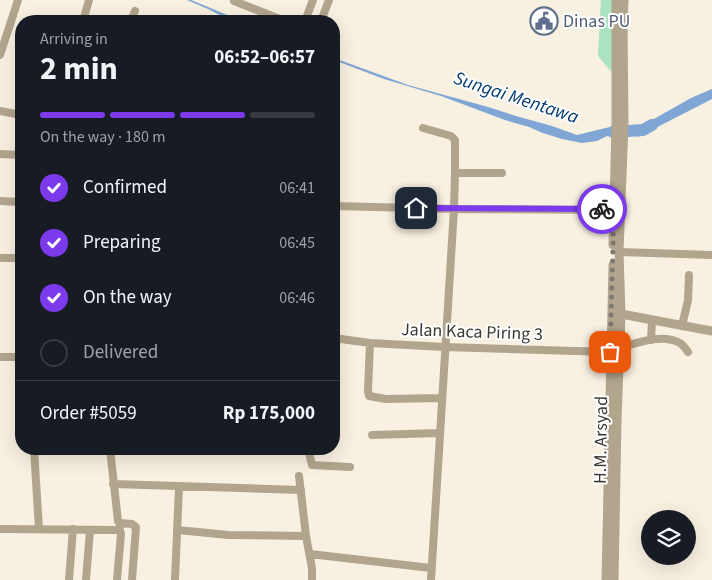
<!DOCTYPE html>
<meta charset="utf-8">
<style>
:root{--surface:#171b24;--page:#20242c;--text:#f1f3f6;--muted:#9ea1a6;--line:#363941;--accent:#7c3aed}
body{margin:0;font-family:"Source Sans 3",sans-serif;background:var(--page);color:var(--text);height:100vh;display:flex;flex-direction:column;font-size:19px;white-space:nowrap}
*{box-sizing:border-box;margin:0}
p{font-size:16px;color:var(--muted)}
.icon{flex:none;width:28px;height:28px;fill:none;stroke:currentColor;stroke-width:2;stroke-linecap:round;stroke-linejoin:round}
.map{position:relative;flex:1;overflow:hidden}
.sheet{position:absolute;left:15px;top:15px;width:325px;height:440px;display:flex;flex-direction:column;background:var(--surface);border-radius:20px;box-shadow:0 5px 20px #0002}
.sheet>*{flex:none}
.controls{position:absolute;left:641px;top:510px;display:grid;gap:10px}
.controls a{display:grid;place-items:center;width:55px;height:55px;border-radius:50%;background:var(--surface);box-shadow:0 5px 20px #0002;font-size:25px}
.pin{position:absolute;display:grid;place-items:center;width:42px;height:42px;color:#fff;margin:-21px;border-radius:10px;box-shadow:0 2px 8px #0006}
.courier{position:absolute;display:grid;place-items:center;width:50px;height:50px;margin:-25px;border:4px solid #7c3aed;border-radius:50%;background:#fff;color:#222;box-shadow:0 1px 6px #0007}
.headline em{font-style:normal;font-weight:700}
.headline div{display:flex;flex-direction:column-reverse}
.headline{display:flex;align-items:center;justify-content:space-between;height:85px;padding:0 25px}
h1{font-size:32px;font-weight:700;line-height:38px}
.bar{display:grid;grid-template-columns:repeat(4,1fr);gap:8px 5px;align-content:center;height:60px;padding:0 25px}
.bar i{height:6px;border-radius:4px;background:var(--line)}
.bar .selected{background:var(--accent)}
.bar p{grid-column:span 4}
.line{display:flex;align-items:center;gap:12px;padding:0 25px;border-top:1px solid var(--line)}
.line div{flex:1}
ol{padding:0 25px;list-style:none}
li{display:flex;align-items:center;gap:15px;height:55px}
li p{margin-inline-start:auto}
li .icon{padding:5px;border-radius:50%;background:var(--accent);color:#fff;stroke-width:4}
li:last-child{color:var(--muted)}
li i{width:28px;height:28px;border:2px solid var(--line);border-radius:50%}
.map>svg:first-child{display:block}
.green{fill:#abe2c1}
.water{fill:#7fa6d4}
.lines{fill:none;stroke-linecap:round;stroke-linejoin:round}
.river{stroke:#7fa6d4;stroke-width:12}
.minor{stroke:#b2a58d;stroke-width:8}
.tertiary{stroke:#b2a58d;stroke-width:9}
.done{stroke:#7d7870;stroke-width:5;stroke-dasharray:0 9}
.route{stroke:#7c3aed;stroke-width:6}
.labels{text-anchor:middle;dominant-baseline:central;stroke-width:4;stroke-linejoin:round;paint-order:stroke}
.service-label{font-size:18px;fill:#4e5e75;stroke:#fff;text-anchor:start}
.street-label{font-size:18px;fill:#3b3833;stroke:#fff}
.water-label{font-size:19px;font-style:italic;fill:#003a71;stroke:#fff}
</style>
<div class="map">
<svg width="712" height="580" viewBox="0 0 712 580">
<rect width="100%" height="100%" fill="#f8f0e1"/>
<!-- green -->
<path class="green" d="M601,0H612L614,75L598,56Z"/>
<!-- water -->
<path class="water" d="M187,0H191L242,21H231L208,9Z
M334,58L408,85L488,107L516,116L552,126L577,135L614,126L613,137L607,136L597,141L582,143L562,139L543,133L529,127L505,120L441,96L384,79L334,60Z
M712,89V99L638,137V128L691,98Z"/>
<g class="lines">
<!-- river -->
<path class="river" d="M613,132L643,130L652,125"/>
<!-- minor -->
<path class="minor" d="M234,1L285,21
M83,21L89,0
M131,21L135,11
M162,21V20
M305,21L313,0
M321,21L329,0
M0,55L18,0
M0,111L21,115
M423,128L451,136L455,140V173L454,209L431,580
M0,154L21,155
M455,173H502
M0,201L21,202
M334,206L454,209L614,210
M619,252L712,255
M0,258H21
M682,326L688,300L689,275
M334,338L370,343L444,347L610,352
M651,340L652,320
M370,343L368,391L369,396L386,399L441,398
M620,348C637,343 662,333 680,343C683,345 686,349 688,352
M0,357H21
M372,435L440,433
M34,449L39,529
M110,449L118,521L120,523L132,524L136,527L132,580
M308,449L312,465L350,467
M299,476L306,536L312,568V580
M113,484L301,490
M0,529L116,530L119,528L122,524
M178,530L228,535L306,536
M310,554L431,568
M69,580L73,529
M86,580L90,530
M117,580L121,534L119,528
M175,580L179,487"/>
<!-- tertiary -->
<path class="tertiary" d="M613,245L616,124V0
M621,314L712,331
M606,580L613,265
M614,580L617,420L621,314L619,252L624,124L623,24L624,0"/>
</g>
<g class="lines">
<!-- done -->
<path class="done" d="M602,209L614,210L610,352"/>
<!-- route -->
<path class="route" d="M416,208L602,209"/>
</g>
<!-- icons -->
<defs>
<g id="civic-ring" transform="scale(1.4375)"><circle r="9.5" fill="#fff" stroke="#5c6f8a" stroke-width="1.5"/><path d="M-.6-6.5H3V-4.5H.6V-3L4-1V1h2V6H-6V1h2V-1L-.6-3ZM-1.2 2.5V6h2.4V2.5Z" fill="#5c6f8a"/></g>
</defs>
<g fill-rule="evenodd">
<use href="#civic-ring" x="544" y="21"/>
</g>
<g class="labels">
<!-- service labels -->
<g class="service-label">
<text x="563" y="21">Dinas PU</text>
</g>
<!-- street labels -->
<g class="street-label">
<text transform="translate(472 332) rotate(2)">Jalan Kaca Piring 3</text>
<text transform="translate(601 440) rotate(-89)">H.M. Arsyad</text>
</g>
<!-- water labels -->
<g class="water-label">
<text transform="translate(516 98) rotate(18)">Sungai Mentawa</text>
</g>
</g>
</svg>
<div class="controls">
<a><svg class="icon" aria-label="layers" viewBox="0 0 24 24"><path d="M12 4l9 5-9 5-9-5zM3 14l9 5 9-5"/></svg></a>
</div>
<div class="pin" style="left:610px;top:352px;background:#ea580c"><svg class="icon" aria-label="bag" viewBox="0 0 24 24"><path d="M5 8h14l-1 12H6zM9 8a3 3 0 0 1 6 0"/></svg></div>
<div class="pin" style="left:416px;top:208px;background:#1f2937"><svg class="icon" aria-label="home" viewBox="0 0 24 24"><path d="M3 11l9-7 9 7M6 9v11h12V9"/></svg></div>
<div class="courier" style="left:602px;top:209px"><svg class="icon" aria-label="bike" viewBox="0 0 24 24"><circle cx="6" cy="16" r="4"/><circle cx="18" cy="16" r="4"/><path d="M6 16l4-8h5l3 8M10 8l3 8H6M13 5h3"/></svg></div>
<section class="sheet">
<div class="headline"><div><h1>2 min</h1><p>Arriving in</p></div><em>06:52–06:57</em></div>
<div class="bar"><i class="selected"></i><i class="selected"></i><i class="selected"></i><i></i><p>On the way · 180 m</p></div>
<ol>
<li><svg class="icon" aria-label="check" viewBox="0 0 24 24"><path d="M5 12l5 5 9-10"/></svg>Confirmed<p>06:41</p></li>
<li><svg class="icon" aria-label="check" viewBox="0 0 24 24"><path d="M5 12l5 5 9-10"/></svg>Preparing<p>06:45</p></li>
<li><svg class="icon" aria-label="check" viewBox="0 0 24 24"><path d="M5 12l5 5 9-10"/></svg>On the way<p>06:46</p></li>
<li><i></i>Delivered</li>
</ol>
<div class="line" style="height:65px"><div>Order #5059</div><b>Rp 175,000</b></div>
</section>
</div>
